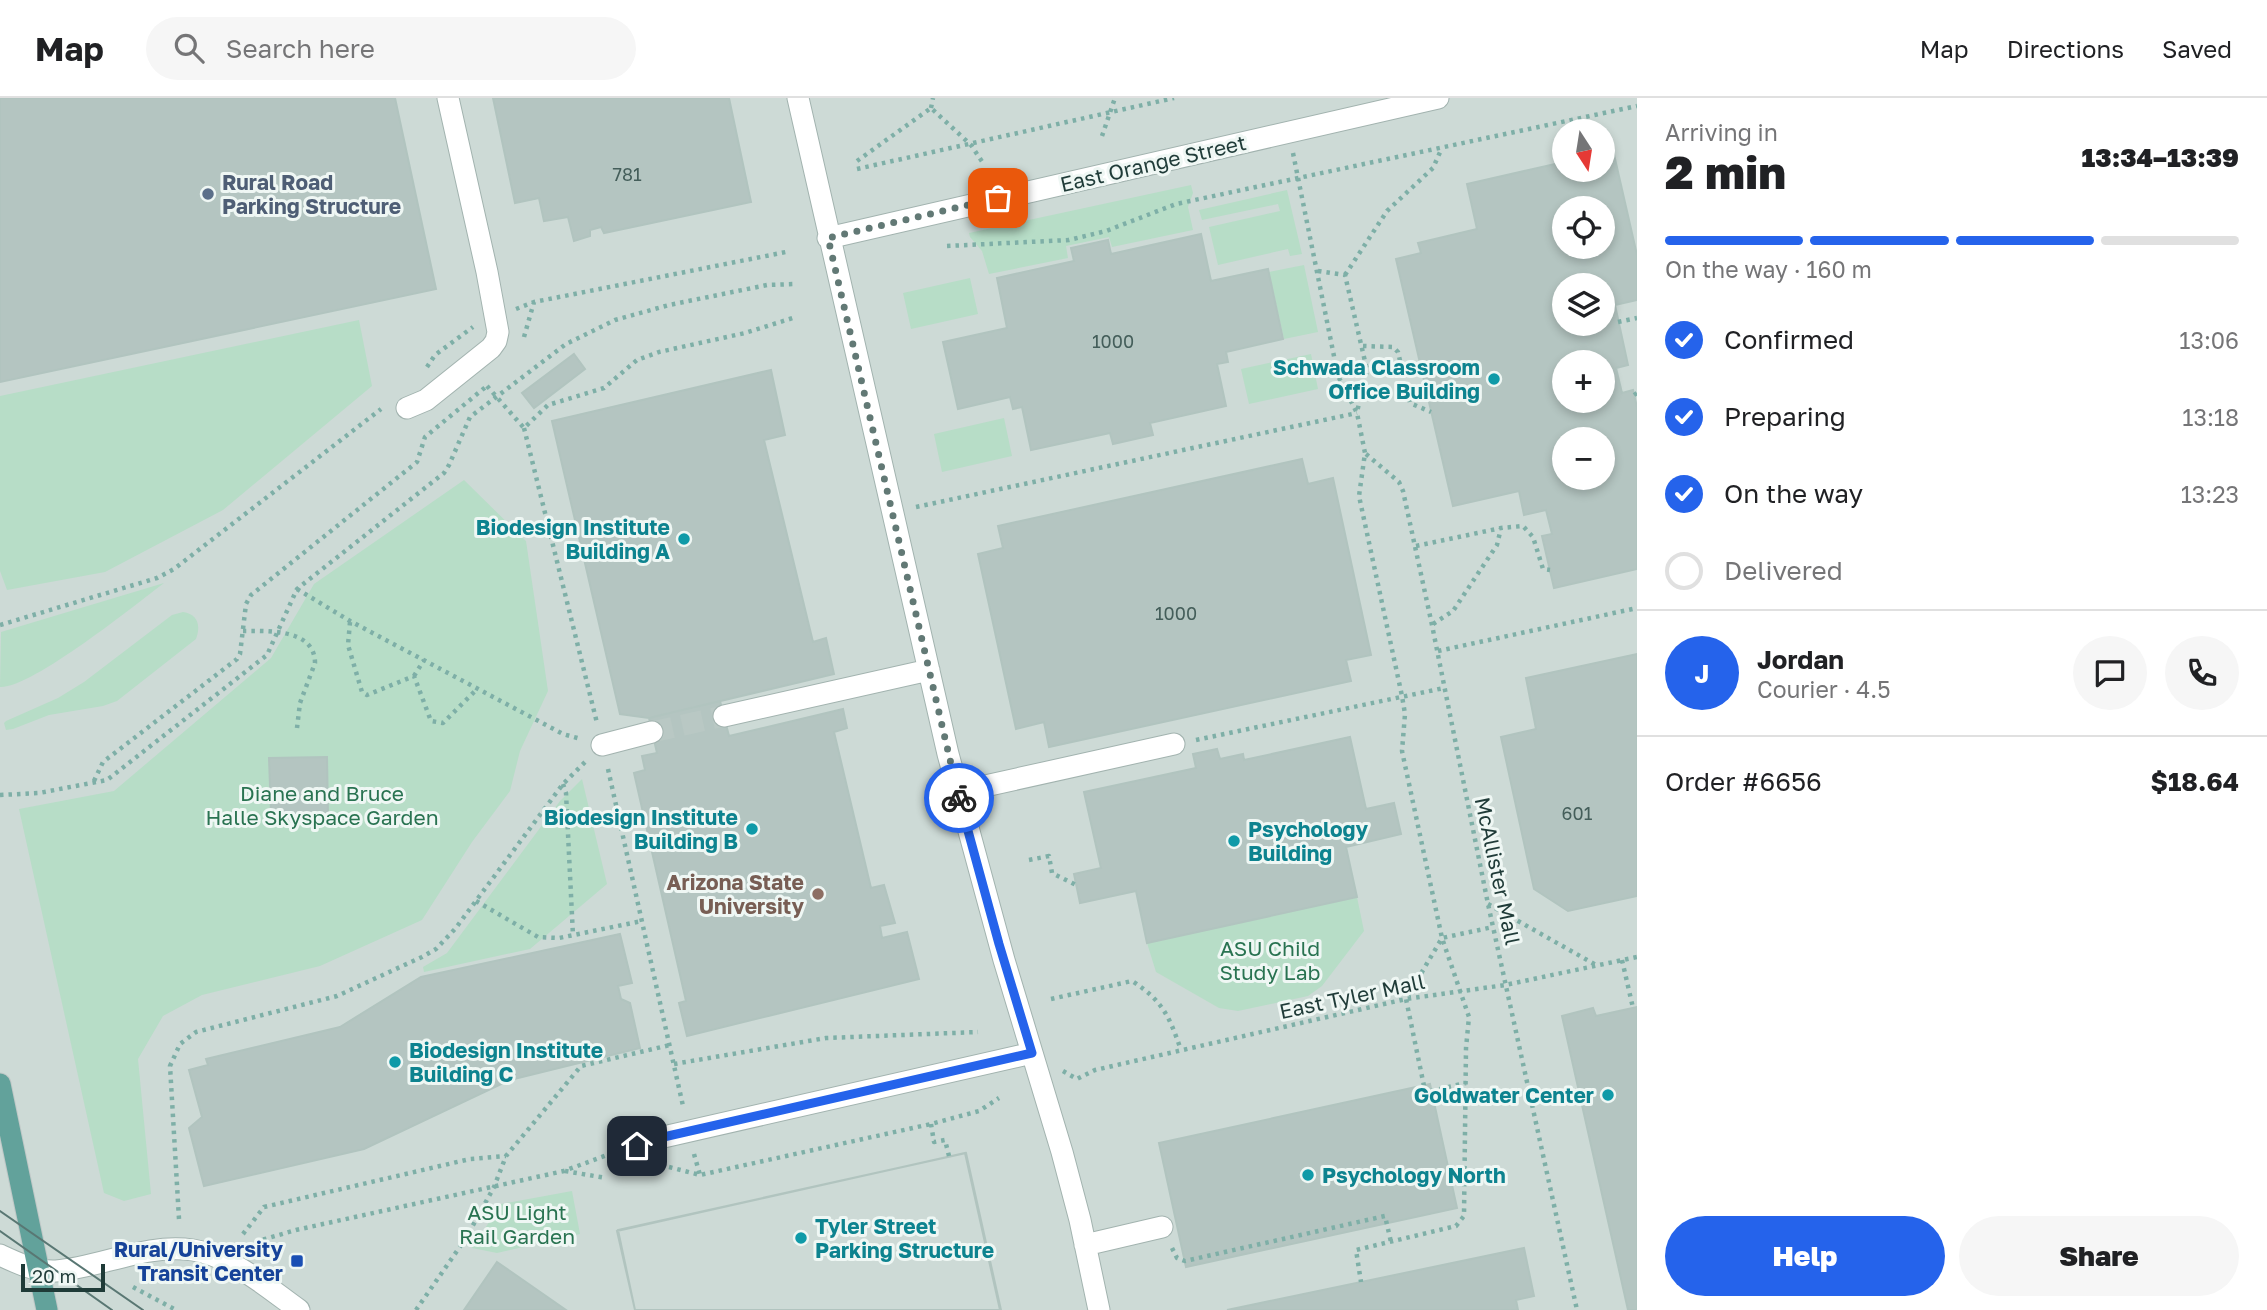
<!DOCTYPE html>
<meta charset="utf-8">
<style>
:root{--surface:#fff;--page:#f6f6f6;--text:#202124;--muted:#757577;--line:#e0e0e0;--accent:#2563eb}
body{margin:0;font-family:"Golos Text",sans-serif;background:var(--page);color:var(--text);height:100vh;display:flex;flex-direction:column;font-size:26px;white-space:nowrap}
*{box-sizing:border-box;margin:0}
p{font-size:23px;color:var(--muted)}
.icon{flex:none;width:38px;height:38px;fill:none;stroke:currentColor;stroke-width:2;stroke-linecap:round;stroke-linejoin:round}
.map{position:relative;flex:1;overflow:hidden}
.drawer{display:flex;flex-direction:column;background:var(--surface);width:630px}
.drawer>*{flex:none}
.needle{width:46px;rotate:168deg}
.controls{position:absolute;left:1552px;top:21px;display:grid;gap:14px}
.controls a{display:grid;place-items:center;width:63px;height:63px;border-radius:50%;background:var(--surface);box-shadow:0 4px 10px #0003;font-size:35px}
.scale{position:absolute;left:21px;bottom:18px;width:84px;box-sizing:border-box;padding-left:7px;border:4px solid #1f3b38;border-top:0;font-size:19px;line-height:24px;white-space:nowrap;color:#1f3b38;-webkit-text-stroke:5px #eff7f4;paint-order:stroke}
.pin{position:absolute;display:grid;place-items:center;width:60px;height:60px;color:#fff;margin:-30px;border-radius:14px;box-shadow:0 4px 10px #0006}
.courier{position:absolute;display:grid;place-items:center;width:70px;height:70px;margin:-35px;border:5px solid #2563eb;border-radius:50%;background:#fff;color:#222;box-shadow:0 2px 9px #0007}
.head em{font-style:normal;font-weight:800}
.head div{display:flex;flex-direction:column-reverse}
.head{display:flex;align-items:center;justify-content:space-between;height:119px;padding:0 28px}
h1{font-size:46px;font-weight:800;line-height:52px}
.bar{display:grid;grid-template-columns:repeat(4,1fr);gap:10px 7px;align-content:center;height:84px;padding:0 28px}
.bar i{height:9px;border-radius:5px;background:var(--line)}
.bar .selected{background:var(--accent)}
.bar p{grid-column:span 4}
.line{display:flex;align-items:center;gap:18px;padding:0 28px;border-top:2px solid var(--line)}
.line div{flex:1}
.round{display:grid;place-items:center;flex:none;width:74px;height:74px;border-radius:37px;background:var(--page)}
ol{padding:0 28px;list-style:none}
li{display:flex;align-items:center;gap:21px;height:77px}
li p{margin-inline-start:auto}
li .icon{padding:7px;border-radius:50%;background:var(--accent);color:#fff;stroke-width:4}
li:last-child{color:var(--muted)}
li i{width:38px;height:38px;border:4px solid var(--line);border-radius:50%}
.button{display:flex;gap:14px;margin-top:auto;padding:14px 28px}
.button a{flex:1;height:80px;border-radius:42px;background:var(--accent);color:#fff;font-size:28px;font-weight:800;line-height:80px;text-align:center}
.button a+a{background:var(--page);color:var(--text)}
header{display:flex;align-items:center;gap:42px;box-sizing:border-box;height:98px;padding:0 35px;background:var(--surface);border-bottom:2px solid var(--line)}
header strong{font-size:33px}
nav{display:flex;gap:38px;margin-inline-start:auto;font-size:24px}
.search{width:490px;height:63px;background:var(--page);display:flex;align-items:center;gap:18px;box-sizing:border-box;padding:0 24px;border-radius:38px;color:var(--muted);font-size:26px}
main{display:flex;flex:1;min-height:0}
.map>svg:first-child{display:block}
.built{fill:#cddad6;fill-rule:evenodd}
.green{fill:#b7ddc7}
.building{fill:#b4c5c1;stroke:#b1c4bf;stroke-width:2;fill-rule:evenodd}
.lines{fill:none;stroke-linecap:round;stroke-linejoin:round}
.minor-tunnel{stroke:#b9c8c4;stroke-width:21;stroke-dasharray:21 10;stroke-linecap:butt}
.minor-casing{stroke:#a2b3af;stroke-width:23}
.major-casing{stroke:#c0c8c7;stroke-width:23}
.path{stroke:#7eafa7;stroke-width:4.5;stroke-dasharray:3.5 5;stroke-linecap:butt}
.minor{stroke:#fff;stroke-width:21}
.major{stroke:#62a29b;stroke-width:21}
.tram{stroke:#597773;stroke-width:2}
.done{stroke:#627975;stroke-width:7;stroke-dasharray:0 12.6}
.route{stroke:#2563eb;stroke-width:9}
.service-dot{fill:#5c6f8a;stroke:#eff7f4;stroke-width:2.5}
.culture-dot{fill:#0f9aa8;stroke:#eff7f4;stroke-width:2.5}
.education-dot{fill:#8d6e63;stroke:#eff7f4;stroke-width:2.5}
.transit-dot{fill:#1a4fb4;stroke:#eff7f4;stroke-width:2.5}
.labels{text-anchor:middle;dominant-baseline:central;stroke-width:6;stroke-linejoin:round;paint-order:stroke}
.number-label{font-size:18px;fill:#445e5a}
.street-label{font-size:21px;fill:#1f3b38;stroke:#eff7f4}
.service-label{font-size:21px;font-weight:bold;fill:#4e5e75;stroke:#eff7f4;text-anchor:start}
.culture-label{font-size:21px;font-weight:bold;fill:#0d838f;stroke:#eff7f4;text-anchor:end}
.park-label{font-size:21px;fill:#297351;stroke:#eff7f4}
.education-label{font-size:21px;font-weight:bold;fill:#785e54;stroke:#eff7f4;text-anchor:end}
.transit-label{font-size:21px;font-weight:bold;fill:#164399;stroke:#eff7f4;text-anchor:end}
</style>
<header>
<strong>Map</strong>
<div class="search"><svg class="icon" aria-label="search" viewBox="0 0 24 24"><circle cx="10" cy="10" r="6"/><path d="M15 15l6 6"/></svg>Search here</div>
<nav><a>Map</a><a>Directions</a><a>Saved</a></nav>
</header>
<main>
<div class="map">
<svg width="1637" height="1212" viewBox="0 0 1637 1212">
<rect width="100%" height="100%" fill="#dfebe7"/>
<!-- built -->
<path class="built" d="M0,0H1637V1212H0ZM1564,33H1603V72H1564ZM1564,110H1603V149H1564ZM1564,187H1603V226H1564ZM1564,264H1603V303H1564ZM1564,341H1603V380H1564Z"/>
<!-- green -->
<path class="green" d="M1191,87L1193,95L1188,109L1193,132L1112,149L1109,139L1066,148L1068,160L989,176L982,153L970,139L969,135Z
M1287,92L1302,156L1290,158L1288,151L1218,167L1209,129L1280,113L1278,106L1202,122L1199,112Z
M1304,167L1318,234L1284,241L1269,174Z
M970,180L978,216L911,231L903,195Z
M359,222L372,288L223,412L105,474L7,492L0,473V298Z
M1311,256L1318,291L1249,306L1241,271Z
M1004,320L1012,358L942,374L934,336Z
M464,382L526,443L548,593L520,653L510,693L472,744L422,822L320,868L202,897L163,918L138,961L151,1096L124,1103L104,1095L19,711L114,693L271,560L314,486Z
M164,485C135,507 31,591 0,589L1,534Z
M183,514C198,516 201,528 196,541L117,603L103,608L49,617L13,631L6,632L4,625L6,623L58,600L84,584L172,517Z
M582,681L607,786L530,851L424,874L423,869L447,855L560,703Z
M1357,799L1364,833L1322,888L1308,898L1238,913L1219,910L1156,874L1147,845Z
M572,1093L580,1136L497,1155L472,1150L501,1106Z"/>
<!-- building -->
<path class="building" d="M0,0H395L436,191L0,284Z
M493,0H729L751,104L604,135L601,129L590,132V138L574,143L568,119L544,123L539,100L515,105Z
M1613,52L1637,157V202L1615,207L1628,267L1616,270L1622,295L1633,292L1637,309V471L1554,490L1542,438L1552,436L1546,412L1524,417L1519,393L1453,408L1396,161L1421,155L1418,145L1477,131L1467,86L1564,64V72H1603V55ZM1564,110H1603V149H1564ZM1564,187H1603V226H1564ZM1564,264H1603V303H1564ZM1564,341H1603V380H1564Z
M1201,136L1211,183L1268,171L1283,241L1226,254L1228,264L1217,266L1226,308L1150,325L1153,337L1113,346L1110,335L1031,352L1022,309L1013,311L1010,299L958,311L943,244L1007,230L997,180L1074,163L1071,150L1108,142L1111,156Z
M574,256L585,271L534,310L522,295Z
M771,272L785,337L764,342L813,544L826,540L834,576L649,620L620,616L552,323Z
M1302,361L1308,386L1333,380L1371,557L1346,562L1351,583L1049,649L1044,624L1016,631L978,456L1003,450L998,428Z
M1637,556V798L1568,813L1534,791L1501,639L1536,631L1526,580Z
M720,603L729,638L843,611L847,630L834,634L871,790L884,787L895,825L880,828L882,840L907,834L919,881L687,938L679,905L686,903L634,675L645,672L642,658L657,655L649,620Z
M1350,639L1366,711L1394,705L1401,736L1346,749L1357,799L1147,845L1136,793L1080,805L1074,776L1101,770L1084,694L1196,670L1193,656L1217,651L1220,661L1243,656L1244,662Z
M327,659L328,716H271L269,660Z
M620,836L632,885L618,888L621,901L630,905L640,950L510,982L364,1051L204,1088L189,1030L202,1019L189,972L208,967L206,961L340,929L421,879Z
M1637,909V1212H1628L1562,918L1593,910L1596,918Z
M1430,986L1457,1110L1186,1169L1159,1045Z
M965,1055L1000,1212H635L617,1133Z
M966,1055L1001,1212H635L618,1132Z
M1524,1150L1534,1198L1516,1202L1518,1212H1227Z
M497,1164L566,1212H464Z"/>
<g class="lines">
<!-- minor-tunnel -->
<path class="minor-tunnel" d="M652,634L724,618"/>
<!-- minor casing -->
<g class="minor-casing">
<path id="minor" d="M798,0L948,656L1004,862L1062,1054L1080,1122L1099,1212
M828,140L1438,0
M407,310L426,302L491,250L496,243L498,234L487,174L448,0
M724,618L929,572
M602,647L652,634
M958,694L1174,646
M637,1048L646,1043L1032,955
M1085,1147L1162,1129
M0,1157C17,1165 36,1174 56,1173C102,1169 146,1145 193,1152C232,1158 268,1190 299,1212"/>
</g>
<!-- major casing -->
<g class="major-casing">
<path id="major" d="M0,986L47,1212"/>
</g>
<!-- path -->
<path class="path" d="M931,10L933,0
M1102,38L1115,0
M1293,55L1338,278L1357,315L1365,355L1359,398L1402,598L1405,616L1402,653L1442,840L1469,919L1466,950L1464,1118L1456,1128L1356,1152L1361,1184
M857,63L931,10L971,47L983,65
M857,71L1174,0
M947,148L1069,142L1106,133L1176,106L1637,8
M1318,173L1345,177L1367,272L1357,314
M1345,177L1387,113L1433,70L1441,52
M516,211L534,204L786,154
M1618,224L1637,220
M524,239L534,204
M1363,248L1393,249L1398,254L1410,305L1431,314
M427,269L435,257L473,229
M487,288L524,330L548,307L604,290L637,262L659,254L745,235L796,219
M1634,297L1637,295
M524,330L597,625
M1366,356L1399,384L1403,393L1432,527L1488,806L1577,1212
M916,409L1357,315
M1416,448L1501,430L1523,428L1533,439L1543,471L1550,472
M297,491L350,523L563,636L581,641
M350,524L348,547L362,594L367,597L414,578L431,623L443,625L477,591
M1433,526L1453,513L1497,447L1501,430
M0,527L157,480L174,471L381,311
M243,533C266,533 315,530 315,565L300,605L297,630
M1438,553L1637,510
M414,578L424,562
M1196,642L1444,590
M608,671L683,1008
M94,683L103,664L237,561L240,556L246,506L251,497L417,364L425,339L488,287
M563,686L566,695L573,838
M0,697L39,695L107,682L267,557L297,491L444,375L449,367L470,319L566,246L615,222L669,207L767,187L795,186
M1029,762L1049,758L1052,775L1076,787
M476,803L538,839L559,840L642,823
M1488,806L1596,867
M1622,862L1633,910
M1051,901L1132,883C1163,903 1169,918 1181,952
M674,966L826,940L978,934
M1063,973L1077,981L1095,972L1406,901L1505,887L1637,859
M1424,988L1406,901L1442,840L1493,829
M1431,993L1466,985
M931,1026L934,1044L945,1042L949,1058
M694,1056L700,1077
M669,1069L700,1077L931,1026L979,1013L999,1000
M565,1073L606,1080
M179,1121L170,968L180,946L196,934L337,898L422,859L436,851L455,831L563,686L587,662
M243,1136L264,1109L470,1061L506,1058
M1172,1150L1177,1160L1185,1163L1385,1118L1391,1144
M252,1153L258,1143L296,1132L564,1073L615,1054
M133,1189L176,1212
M416,1212L466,1140L494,1089L506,1058L581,968L670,947"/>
<!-- minor -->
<use href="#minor" class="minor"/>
<!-- major -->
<use href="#major" class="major"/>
<!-- tram -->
<path class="tram" d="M0,1113L143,1212
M0,1133L112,1212"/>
</g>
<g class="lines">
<!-- done -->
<path class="done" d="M959,700L828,140L998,100"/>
<!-- route -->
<path class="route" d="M637,1048L646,1043L1032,955L999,846L959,700"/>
</g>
<!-- markers -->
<circle class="service-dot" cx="208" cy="96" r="7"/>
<g class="culture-dot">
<circle cx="1494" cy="281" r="7"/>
<circle cx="684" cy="441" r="7"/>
<circle cx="752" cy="731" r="7"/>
<circle cx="1234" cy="743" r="7"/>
<circle cx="395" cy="964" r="7"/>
<circle cx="1608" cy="997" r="7"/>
<circle cx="1308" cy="1077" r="7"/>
<circle cx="801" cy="1140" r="7"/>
</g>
<circle class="education-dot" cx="818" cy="796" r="7"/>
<rect class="transit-dot" x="290" y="1156" width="14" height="14" rx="3.5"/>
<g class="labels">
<!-- number labels -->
<g class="number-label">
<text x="627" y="76">781</text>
<text x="1113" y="243">1000</text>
<text x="1176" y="515">1000</text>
<text x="1577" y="715">601</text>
</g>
<!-- street labels -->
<g class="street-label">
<text transform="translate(1153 65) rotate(-13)">East Orange Street</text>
<text transform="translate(1498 773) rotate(78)">McAllister Mall</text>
<text transform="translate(1352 898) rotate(-12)">East Tyler Mall</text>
</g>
<!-- service labels -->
<g class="service-label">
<text x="222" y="84">Rural Road<tspan x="222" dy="24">Parking Structure</tspan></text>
</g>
<!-- culture labels -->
<g class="culture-label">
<text x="1480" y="269">Schwada Classroom<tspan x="1480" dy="24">Office Building</tspan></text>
<text x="670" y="429">Biodesign Institute<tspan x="670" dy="24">Building A</tspan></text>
<text x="738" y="719">Biodesign Institute<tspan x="738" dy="24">Building B</tspan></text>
<text x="1248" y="731" text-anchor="start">Psychology<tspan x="1248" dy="24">Building</tspan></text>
<text x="409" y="952" text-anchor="start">Biodesign Institute<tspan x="409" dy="24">Building C</tspan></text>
<text x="1594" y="997">Goldwater Center</text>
<text x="1322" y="1077" text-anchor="start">Psychology North</text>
<text x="815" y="1128" text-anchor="start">Tyler Street<tspan x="815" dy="24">Parking Structure</tspan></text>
</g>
<!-- park labels -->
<g class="park-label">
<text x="322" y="695">Diane and Bruce<tspan x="322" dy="24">Halle Skyspace Garden</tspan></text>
<text x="1270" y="850">ASU Child<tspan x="1270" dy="24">Study Lab</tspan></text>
<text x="517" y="1114">ASU Light<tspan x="517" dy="24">Rail Garden</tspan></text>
</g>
<!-- education labels -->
<g class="education-label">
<text x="804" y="784">Arizona State<tspan x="804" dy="24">University</tspan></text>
</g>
<!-- transit labels -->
<g class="transit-label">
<text x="283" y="1151">Rural/University<tspan x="283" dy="24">Transit Center</tspan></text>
</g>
</g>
</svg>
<div class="controls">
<a><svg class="needle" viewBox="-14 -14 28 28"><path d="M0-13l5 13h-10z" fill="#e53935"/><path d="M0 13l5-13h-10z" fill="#757577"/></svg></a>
<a><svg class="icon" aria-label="locate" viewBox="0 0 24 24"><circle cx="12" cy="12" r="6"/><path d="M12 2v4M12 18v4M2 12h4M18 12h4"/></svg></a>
<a><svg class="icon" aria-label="layers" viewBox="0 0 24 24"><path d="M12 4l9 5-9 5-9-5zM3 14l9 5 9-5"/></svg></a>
<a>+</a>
<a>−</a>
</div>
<div class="scale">20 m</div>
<div class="pin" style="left:998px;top:100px;background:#ea580c"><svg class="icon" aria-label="bag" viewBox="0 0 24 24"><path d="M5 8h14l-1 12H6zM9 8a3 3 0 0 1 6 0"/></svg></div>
<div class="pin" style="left:637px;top:1048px;background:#1f2937"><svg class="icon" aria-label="home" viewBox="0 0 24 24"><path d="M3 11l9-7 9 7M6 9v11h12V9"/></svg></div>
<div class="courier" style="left:959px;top:700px"><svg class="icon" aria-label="bike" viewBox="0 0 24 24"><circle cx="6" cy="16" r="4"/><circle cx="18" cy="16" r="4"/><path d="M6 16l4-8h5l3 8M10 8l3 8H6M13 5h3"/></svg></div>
</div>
<section class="drawer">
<div class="head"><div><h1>2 min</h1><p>Arriving in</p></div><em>13:34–13:39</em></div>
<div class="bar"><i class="selected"></i><i class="selected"></i><i class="selected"></i><i></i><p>On the way · 160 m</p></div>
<ol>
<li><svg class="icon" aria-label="check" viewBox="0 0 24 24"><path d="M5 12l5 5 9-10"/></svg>Confirmed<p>13:06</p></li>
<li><svg class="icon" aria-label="check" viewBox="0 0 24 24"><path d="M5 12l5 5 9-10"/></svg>Preparing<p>13:18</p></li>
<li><svg class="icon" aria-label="check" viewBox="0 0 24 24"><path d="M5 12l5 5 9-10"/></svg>On the way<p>13:23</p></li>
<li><i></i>Delivered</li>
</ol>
<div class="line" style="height:126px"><b class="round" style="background:var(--accent);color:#fff">J</b><div><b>Jordan</b><p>Courier · 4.5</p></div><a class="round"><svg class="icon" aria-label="chat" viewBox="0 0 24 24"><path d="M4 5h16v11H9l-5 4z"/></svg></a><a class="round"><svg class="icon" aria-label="phone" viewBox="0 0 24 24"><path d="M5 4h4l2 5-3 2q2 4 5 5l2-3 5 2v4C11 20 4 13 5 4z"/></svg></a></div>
<div class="line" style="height:91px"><div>Order #6656</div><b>$18.64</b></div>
<div class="button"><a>Help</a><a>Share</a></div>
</section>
</main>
